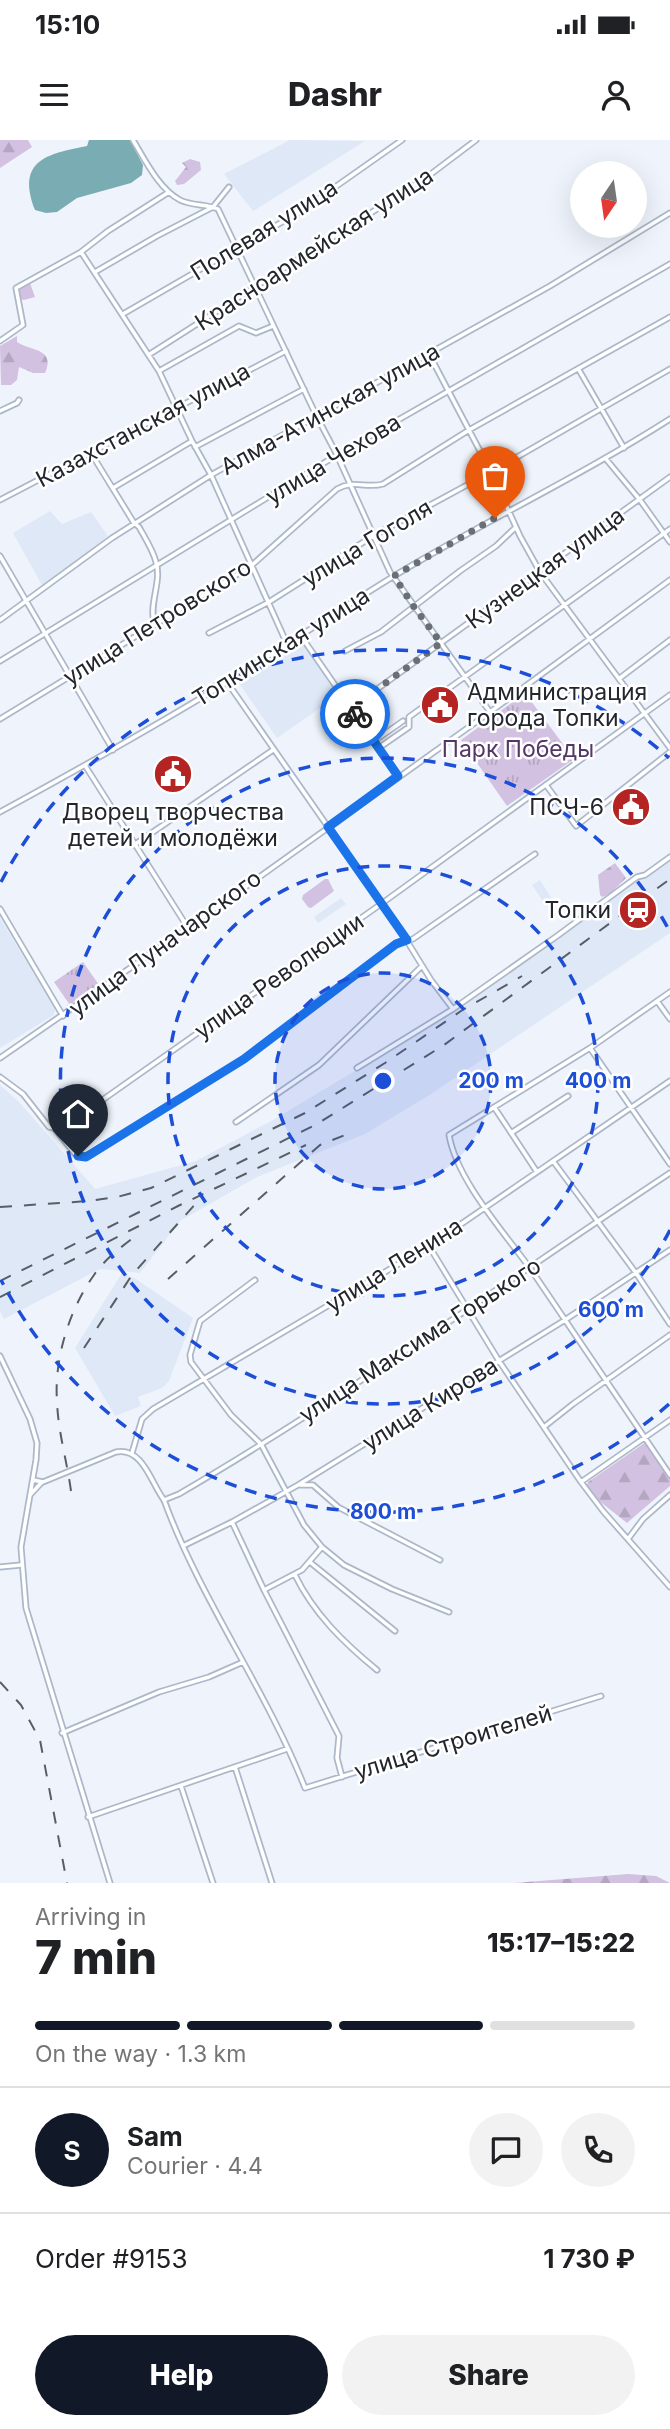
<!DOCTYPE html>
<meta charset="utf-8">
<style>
:root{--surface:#fff;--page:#f2f2f2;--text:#202124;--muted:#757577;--line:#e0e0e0;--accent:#111827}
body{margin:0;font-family:Inter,sans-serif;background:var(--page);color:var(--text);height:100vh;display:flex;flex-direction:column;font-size:26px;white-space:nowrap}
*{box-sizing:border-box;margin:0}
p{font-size:23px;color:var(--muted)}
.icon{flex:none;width:38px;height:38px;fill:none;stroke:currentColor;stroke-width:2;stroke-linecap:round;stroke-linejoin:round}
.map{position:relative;height:1743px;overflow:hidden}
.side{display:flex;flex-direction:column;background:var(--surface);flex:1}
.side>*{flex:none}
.needle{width:46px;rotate:193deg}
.fabs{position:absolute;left:570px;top:21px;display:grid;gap:14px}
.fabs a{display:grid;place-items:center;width:77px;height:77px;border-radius:50%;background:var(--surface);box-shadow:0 7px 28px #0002;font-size:35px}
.pin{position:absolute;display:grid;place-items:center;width:60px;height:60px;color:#fff;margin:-72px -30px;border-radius:50% 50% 50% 0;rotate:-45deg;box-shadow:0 0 7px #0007}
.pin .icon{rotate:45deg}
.courier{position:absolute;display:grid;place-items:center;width:70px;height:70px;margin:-35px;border:5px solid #1a73e8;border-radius:50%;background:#fff;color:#222;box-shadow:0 2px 9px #0007}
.overview em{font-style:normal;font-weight:800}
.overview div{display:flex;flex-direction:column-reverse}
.overview{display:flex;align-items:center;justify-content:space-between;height:119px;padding:0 35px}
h1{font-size:46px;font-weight:800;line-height:52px}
.bar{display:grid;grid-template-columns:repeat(4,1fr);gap:10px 7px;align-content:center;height:84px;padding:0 35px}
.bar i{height:9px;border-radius:5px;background:var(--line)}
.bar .active{background:var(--accent)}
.bar p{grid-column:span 4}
.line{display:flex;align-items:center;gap:18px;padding:0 35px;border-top:2px solid var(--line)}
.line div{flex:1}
.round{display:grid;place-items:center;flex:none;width:74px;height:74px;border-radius:37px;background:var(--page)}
.action{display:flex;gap:14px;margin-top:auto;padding:14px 35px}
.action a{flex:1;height:80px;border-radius:42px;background:var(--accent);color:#fff;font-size:28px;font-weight:800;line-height:80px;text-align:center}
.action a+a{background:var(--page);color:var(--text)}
.status{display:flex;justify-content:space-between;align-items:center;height:49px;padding:0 35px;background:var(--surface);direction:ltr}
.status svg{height:19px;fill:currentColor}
header{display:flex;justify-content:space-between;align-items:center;height:91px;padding:0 35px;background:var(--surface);font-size:32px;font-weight:800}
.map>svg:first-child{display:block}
.built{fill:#dee8f7}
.forest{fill:url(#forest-firs)}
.park{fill:url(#park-tufts)}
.garden{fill:#d2c1e0}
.water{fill:#7aacb3}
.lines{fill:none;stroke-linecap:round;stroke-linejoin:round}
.minor-casing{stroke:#acb8ca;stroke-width:7}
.tertiary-casing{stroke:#acb8ca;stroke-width:7}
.minor{stroke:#fff;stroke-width:3.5}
.tertiary{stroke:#fff;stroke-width:3.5}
.rail{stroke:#595d65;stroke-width:2;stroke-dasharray:12 12;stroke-linecap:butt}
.done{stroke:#6a6e75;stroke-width:7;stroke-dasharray:0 12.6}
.route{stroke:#1a73e8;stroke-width:9}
.ring{fill:none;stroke:#1d4ed8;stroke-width:3.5;stroke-dasharray:12 9}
.labels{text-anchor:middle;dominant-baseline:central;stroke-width:5;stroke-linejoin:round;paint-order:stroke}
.street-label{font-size:23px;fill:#22262d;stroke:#fff}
.poi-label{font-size:23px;fill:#22262d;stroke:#fff;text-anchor:end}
.park-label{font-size:23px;fill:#533766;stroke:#fff}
.centre{fill:#1d4ed8;stroke:#fff;stroke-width:3.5}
.ring-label{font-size:21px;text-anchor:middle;font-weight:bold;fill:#1d4ed8;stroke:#fff;stroke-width:5;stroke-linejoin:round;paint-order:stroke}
</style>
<div class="status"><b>15:10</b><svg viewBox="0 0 49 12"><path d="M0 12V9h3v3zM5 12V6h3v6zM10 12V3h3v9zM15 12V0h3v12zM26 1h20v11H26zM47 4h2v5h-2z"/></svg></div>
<header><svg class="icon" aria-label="menu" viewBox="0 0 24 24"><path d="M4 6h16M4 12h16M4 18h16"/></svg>Dashr<svg class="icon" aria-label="person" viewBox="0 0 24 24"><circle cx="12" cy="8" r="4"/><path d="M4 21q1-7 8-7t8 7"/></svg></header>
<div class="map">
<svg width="670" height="1743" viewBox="0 0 670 1743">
<defs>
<pattern id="forest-firs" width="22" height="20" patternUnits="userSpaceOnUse" patternTransform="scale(1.75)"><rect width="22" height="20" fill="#d2c1e0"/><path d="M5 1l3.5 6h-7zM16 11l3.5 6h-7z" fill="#b4a6c0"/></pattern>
<pattern id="park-tufts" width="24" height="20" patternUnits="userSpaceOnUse" patternTransform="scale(1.75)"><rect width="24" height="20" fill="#d2c1e0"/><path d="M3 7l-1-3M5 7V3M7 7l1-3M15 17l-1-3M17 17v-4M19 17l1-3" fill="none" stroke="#b4a6c0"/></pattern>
</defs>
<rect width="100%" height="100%" fill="#eff4fc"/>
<!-- built -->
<path class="built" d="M290,0L365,1L253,71L224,34Z
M50,371L62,384L91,372L108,396L43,447L13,393Z
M300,500L353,578L336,590L320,568L277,598L238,542Z
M670,715V793L431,954L365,994L257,1037L180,1081L140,1133L100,1129L4,1179L0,1171V945L20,963L95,1049L196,1021L273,980L425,889Z
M540,740L554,762L547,767L532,745Z
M341,758L346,764L318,783L314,777Z
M0,778L55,869L54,875L0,908Z
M122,1133L136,1139L193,1178L169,1241L162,1248L138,1257L141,1266L115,1276L75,1208Z"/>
<!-- forest -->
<path class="forest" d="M0,0H28L32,7L0,28Z
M190,19L200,22L201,30L184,44L177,45L175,41L186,27L182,23Z
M30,143L35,157L24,160L20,159L19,149Z
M17,196V202C30,211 56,208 45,233H33L19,227L17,240L11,245H1L0,206Z
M615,723L626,738L611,753L602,757L600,755L598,735Z
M646,1302L670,1337V1346L627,1383L598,1360L587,1345L588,1342Z
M628,1734L656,1736L670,1743H514Z"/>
<!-- park -->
<path class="park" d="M525,553L574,619L507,666L461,600Z
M83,822L99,845L70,865L54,842Z"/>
<!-- garden -->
<path class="garden" d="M325,739H328L334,751L311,768L308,767L302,759L303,755Z"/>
<!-- water -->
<path class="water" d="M89,0H130L143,25L142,35L131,43L77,58L57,72L46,73L35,70C16,20 47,14 87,6Z"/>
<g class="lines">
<!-- minor casing -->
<g class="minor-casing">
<path id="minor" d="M133,0C145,20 159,49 180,60C192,66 206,64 218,69L316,275L337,315L390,432L490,572
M81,112L159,231L192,301L211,335L287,504
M95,132L157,96L213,67L229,47
M123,174L301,71L402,0
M0,201L23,185L16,148L81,112L108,91L169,52
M150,214L427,37L476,0
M429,214L491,332L520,396L540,432L670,608
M579,230L624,308
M159,231L239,186L256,193L273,186
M0,271L17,263L19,260
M195,307L304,249
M91,313L134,383L139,387C145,398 153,410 156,422C162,442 149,462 154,483
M606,319L640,360L670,402
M113,348L192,301
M0,360L286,211
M0,416L113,610
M0,480L112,398L211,335L550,146L670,73
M209,493L269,462L373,396L491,332L670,229
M301,496L398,636
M345,511L381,492L460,431L496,406L516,387
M620,538L670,500
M227,542L402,793L431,840L453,869
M351,568L670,337
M0,579L251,426L337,349C355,339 366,349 383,344L469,290L670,177
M373,602L403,581
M383,605L409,587V577L670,389
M86,627L188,788
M546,645L576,686L670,612
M0,672C77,630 154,587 229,541C285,506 339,470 394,436C485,381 581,336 670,279
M134,705L273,610
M0,769L63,876
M670,852L590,908L449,995C457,1041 505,1093 532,1131C578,1199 624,1267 670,1335
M657,861L670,879
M590,908L670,1024
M0,918L188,788L490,572L670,440
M357,928L453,869L557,796L637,737L645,735L670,717
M494,967L537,1032
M236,982L319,925L422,826
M55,989L75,1014L86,1017L244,919L396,804L413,799L535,714
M511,993L568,956
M553,1021L636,1133L670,1184
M429,1106L499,1221L581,1342L603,1371L670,1447
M255,1140L200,1181L190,1215L191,1222L231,1275L261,1304L304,1385L322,1407L344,1425L392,1449L449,1472
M544,1287L573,1264L670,1195
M132,1313L142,1279L153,1269L429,1106L670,941
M581,1342L670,1280
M300,1345H313L338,1367L440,1420
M164,1360C200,1459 266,1549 305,1648L601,1556
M232,1382L264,1450L339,1596L337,1618L342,1637
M628,1399L643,1379L670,1355
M183,1406L232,1382L298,1345L565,1180L670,1110
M311,1423L395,1491
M0,1427L21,1425
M295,1435C314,1474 344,1503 377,1530
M264,1450L302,1430L322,1407
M62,1593L159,1552L209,1537L243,1522
M235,1627L272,1743
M181,1646L213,1743
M88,1677L287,1609"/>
</g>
<!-- tertiary casing -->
<g class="tertiary-casing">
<path id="tertiary" d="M0,521L337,315L670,124
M0,937L23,954L49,987L59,989L64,987L381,764L670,555
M0,1216L30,1279L37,1303L36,1320L21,1407L26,1468L110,1743
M33,1340L43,1342L116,1312C143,1307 151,1343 164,1360L179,1354C348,1255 507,1141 670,1033
M30,1355L42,1342"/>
</g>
<!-- minor -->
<use href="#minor" class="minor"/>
<!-- tertiary -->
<use href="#tertiary" class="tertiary"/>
<!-- rail -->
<path class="rail" d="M0,1067L89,1061L117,1057L151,1048L305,973L385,923L461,871L522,836
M168,1139L320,1005L350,993
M0,1141L317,984L444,905L670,739
M0,1157L178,1066L306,1005
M84,1208L132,1135L198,1061
M71,1351C67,1321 58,1292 57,1261C54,1219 69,1170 94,1135C105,1119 121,1107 137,1095
M0,1542L21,1565L40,1600L67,1743"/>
</g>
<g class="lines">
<!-- done -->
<path class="done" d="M355,574L351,568L441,503L414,467L394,436L495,378"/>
<!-- route -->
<path class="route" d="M78,1016L86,1017L244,919L396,804L407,800L328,687L398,636L355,574"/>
</g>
<!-- distance rings -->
<circle cx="383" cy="941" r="108" fill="#1d4ed8" fill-opacity=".12"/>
<g class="ring">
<circle cx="383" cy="941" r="108"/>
<circle cx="383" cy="941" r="215"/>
<path d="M670 1090A323 323 0 1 1 670 792"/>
<path d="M669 1264A431 431 0 0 1 1 1140M1 742A431 431 0 0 1 669 618"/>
</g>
<!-- icons -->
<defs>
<g id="civic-disc" transform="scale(2.0125)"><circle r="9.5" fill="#b42422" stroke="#fff"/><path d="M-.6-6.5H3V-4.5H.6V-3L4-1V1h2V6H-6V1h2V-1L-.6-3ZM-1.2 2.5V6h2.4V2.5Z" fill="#fff"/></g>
<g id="station-disc" transform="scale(2.0125)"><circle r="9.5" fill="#b42422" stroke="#fff"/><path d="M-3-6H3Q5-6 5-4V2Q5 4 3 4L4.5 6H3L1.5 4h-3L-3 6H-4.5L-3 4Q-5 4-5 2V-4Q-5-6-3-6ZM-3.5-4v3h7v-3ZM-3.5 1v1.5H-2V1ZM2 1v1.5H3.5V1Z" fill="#fff"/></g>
</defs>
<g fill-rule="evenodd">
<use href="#civic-disc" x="440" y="565"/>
<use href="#civic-disc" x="173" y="634"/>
<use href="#civic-disc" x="631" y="667"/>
<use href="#station-disc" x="638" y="770"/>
</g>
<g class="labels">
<!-- street labels -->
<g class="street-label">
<text transform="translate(264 90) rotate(-32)">Полевая улица</text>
<text transform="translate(314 109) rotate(-33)">Красноармейская улица</text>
<text transform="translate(330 269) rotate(-29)">Алма-Атинская улица</text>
<text transform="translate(143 285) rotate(-28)">Казахстанская улица</text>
<text transform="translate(333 319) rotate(-31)">улица Чехова</text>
<text transform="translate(367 403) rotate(-31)">улица Гоголя</text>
<text transform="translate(545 428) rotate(-36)">Кузнецкая улица</text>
<text transform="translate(157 482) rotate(-32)">улица Петровского</text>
<text transform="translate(281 507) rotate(-32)">Топкинская улица</text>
<text transform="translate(165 803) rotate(-36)">улица Луначарского</text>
<text transform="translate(279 836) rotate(-35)">улица Революции</text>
<text transform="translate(394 1125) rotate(-32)">улица Ленина</text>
<text transform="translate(420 1200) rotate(-33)">улица Максима Горького</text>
<text transform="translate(430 1264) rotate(-32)">улица Кирова</text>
<text transform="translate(453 1602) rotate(-17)">улица Строителей</text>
</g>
<!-- poi labels -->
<g class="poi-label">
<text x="467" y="552" text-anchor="start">Администрация<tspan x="467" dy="26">города Топки</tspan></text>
<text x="604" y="667">ПСЧ-6</text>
<text x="173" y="672" text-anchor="middle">Дворец творчества<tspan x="173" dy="26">детей и молодёжи</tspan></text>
<text x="611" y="770">Топки</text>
</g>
<!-- park labels -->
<g class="park-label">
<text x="518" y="609">Парк Победы</text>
</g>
</g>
<circle cx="383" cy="941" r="10" class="centre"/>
<g class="ring-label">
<text x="491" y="948">200 m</text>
<text x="598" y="948">400 m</text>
<text x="611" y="1177">600 m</text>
<text x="383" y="1379">800 m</text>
</g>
</svg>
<div class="fabs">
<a><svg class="needle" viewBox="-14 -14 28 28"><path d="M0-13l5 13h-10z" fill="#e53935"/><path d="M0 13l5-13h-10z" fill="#757577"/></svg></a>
</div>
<div class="pin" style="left:495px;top:378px;background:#ea580c"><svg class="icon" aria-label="bag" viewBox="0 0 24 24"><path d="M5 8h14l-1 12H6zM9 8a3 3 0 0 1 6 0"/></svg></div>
<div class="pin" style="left:78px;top:1016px;background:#1f2937"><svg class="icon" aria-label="home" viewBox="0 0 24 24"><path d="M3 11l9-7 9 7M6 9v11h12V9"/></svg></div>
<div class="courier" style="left:355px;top:574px"><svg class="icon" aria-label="bike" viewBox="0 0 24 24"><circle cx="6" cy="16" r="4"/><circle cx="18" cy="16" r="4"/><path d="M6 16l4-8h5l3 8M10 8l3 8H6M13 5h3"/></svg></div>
</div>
<section class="side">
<div class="overview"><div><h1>7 min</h1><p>Arriving in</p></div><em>15:17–15:22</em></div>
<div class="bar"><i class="active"></i><i class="active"></i><i class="active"></i><i></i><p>On the way · 1.3 km</p></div>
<div class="line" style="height:126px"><b class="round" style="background:var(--accent);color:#fff">S</b><div><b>Sam</b><p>Courier · 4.4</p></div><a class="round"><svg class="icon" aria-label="chat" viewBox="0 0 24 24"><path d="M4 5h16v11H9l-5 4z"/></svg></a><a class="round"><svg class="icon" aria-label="phone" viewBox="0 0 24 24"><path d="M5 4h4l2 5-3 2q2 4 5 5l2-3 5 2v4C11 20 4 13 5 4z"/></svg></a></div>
<div class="line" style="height:91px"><div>Order #9153</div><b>1 730 ₽</b></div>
<div class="action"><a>Help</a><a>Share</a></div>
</section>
